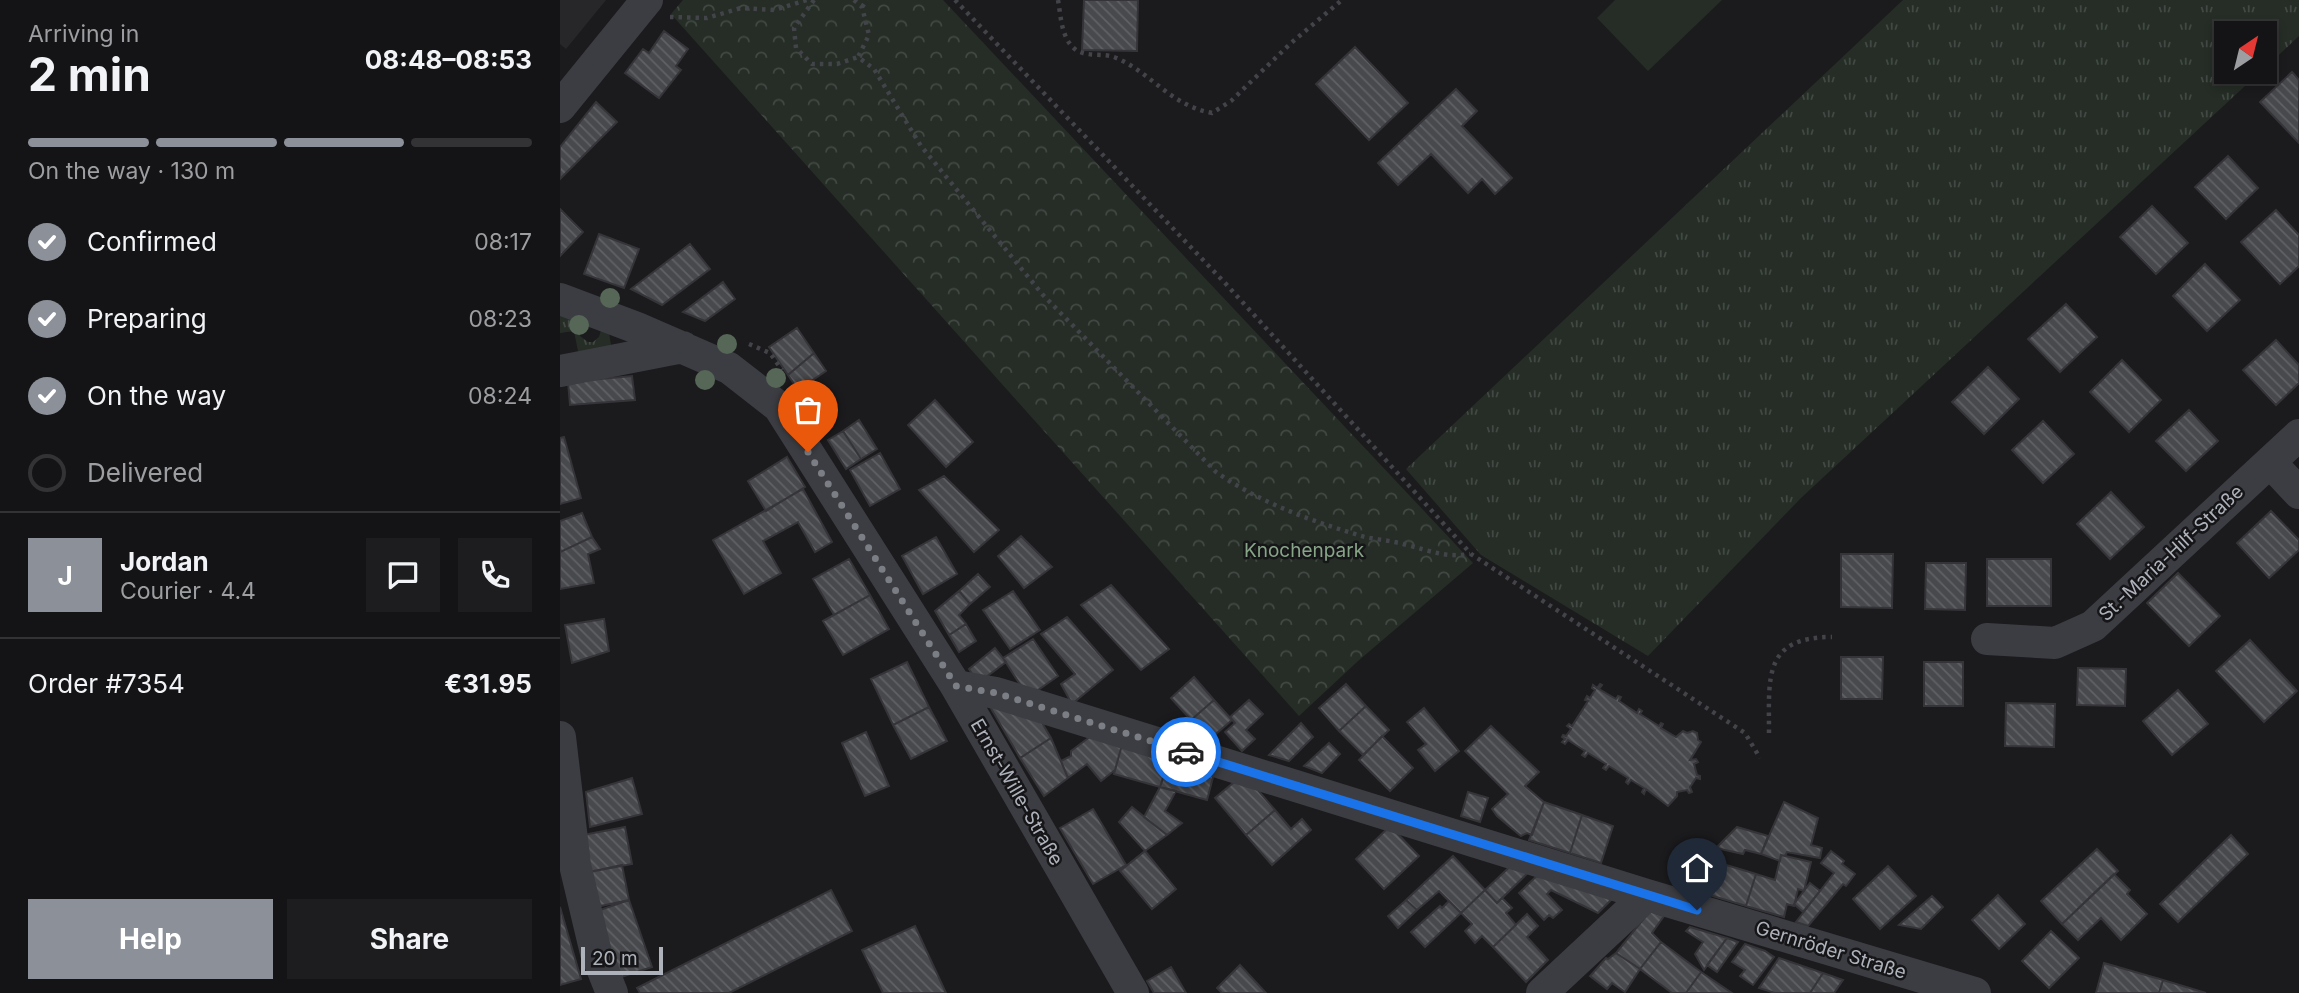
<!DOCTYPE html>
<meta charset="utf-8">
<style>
:root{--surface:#141416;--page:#1d1d1f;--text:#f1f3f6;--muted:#9d9ea1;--line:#333335;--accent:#8c9099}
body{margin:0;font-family:Inter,sans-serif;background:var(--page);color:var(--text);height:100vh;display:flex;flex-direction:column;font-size:26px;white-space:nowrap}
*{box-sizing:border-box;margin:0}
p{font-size:23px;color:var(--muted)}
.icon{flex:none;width:38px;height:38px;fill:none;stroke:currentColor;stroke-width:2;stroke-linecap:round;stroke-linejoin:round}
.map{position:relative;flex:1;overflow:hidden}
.panel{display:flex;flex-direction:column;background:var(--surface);width:560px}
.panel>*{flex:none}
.needle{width:46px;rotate:35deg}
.tools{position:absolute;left:1654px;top:21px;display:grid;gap:14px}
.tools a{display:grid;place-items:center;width:63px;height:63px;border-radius:0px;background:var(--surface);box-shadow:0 4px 10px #0003,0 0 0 2px var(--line);font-size:35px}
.scale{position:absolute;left:21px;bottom:18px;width:82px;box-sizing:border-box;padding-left:7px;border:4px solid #aeb3bb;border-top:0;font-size:19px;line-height:24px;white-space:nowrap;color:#aeb3bb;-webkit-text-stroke:5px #161618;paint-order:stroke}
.pin{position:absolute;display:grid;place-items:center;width:60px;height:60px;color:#fff;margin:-72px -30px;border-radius:50% 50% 50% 0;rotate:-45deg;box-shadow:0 0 7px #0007}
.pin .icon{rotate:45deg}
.courier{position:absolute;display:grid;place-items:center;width:70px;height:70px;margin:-35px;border:5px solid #1a73e8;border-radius:50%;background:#fff;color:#222;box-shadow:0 2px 9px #0007}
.headline em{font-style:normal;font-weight:700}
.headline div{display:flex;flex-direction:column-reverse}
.headline{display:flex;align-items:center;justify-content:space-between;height:119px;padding:0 28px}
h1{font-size:46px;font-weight:700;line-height:52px}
.bar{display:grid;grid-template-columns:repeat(4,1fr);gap:10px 7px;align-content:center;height:84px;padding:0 28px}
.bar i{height:9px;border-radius:5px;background:var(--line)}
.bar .on{background:var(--accent)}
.bar p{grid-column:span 4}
.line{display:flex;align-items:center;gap:18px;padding:0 28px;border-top:2px solid var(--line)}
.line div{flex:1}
.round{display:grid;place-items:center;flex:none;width:74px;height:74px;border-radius:0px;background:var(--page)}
ol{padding:0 28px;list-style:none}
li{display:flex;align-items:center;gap:21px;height:77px}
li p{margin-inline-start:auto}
li .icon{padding:7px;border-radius:50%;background:var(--accent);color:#fff;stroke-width:4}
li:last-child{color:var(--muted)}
li i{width:38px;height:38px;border:4px solid var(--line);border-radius:50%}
.cta{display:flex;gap:14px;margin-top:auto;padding:14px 28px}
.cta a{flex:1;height:80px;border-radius:0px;background:var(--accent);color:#fff;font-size:28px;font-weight:700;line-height:80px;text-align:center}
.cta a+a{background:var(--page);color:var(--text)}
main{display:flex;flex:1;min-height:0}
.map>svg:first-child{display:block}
.built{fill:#27272a}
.grass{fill:url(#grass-tufts)}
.park{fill:url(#park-crowns)}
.garden{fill:#252d26}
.building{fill:url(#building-back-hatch);stroke:#353539;stroke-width:2}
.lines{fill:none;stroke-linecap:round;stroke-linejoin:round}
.path{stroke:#424449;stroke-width:4.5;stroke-dasharray:3.5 5;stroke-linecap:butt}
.minor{stroke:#3c3d42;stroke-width:32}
.tree{fill:#566757}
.done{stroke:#7b7e84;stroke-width:7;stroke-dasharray:0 12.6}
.route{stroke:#1a73e8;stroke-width:9}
.labels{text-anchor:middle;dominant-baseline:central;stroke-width:5;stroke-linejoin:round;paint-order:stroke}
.park-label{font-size:19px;fill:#87a587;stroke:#161618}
.street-label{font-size:19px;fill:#aeb3bb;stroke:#161618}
</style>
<main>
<section class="panel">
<div class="headline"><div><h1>2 min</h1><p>Arriving in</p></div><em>08:48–08:53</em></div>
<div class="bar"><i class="on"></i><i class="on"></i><i class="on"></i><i></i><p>On the way · 130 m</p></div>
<ol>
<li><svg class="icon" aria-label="check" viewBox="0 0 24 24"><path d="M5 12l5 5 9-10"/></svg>Confirmed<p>08:17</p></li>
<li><svg class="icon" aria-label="check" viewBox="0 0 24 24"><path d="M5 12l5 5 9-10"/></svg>Preparing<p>08:23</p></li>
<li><svg class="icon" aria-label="check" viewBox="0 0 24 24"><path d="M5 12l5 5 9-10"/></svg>On the way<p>08:24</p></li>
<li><i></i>Delivered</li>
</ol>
<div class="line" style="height:126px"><b class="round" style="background:var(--accent);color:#fff">J</b><div><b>Jordan</b><p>Courier · 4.4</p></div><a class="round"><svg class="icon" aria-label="chat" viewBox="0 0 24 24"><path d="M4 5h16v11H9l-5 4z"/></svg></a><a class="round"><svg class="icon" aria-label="phone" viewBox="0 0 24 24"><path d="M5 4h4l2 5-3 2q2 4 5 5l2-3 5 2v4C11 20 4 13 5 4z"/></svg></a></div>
<div class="line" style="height:91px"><div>Order #7354</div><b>€31.95</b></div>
<div class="cta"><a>Help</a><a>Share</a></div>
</section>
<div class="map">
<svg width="1739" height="993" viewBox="0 0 1739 993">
<defs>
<pattern id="grass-tufts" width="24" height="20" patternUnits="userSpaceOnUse" patternTransform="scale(1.75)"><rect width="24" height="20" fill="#252d26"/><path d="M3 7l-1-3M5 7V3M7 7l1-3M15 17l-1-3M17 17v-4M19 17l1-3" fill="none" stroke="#424944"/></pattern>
<pattern id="park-crowns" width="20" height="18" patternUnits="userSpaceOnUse" patternTransform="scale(1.75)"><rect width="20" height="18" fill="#252d26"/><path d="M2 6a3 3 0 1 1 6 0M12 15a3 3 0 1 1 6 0" fill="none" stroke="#424944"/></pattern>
<pattern id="building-back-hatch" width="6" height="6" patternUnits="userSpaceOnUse" patternTransform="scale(1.75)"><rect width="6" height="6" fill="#48494d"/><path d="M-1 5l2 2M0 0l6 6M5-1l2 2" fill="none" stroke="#606165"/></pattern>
</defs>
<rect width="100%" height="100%" fill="#1b1b1d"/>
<!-- built -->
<path class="built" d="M0,0H46L6,49L0,44Z"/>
<!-- grass -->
<path class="grass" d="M1343,0H1739V36L1705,68L1704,33H1666V72H1700L1241,498L1088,656L921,555L846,469Z
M0,312L32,327L22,328L20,336L28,342H33L39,337L42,327L49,333L51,345L26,358L18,351L14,331L0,333Z"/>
<!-- park -->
<path class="park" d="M123,0H383L913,563L798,661L739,716L111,14Z"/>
<!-- garden -->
<path class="garden" d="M1055,0H1162L1088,71L1037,18Z"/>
<!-- building -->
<path class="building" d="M524,0H578L577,51L522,50Z
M104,31L128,49L116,66L121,70L99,98L65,73L83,49L89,53Z
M795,47L848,103L809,140L756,84Z
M1732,72L1739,80V143L1700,102Z
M896,89L917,111L902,126L952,178L935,194L922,179L908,193L871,154L838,185L818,163Z
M36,102L57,122L0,179V147Z
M1668,156L1698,188L1666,219L1635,187Z
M1592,206L1628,243L1596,274L1560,237Z
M0,209L23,232L0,256Z
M1716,210L1739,235V266L1720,284L1681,242Z
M39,234L79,249L64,288L24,274Z
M130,244L150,269L102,305L71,289Z
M1645,264L1680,300L1647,331L1613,296Z
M163,282L175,299L145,321L123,312Z
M1506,304L1537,337L1500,372L1468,339Z
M237,328L254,353L228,375L209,347Z
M1716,340L1739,365V383L1716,405L1683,370Z
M254,353L266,371L238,390L228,375Z
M1562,360L1601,400L1569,432L1530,392Z
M1428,367L1459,399L1424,434L1392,402Z
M72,376L75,400L10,405L8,382Z
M375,400L413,442L386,467L348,425Z
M1629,410L1658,441L1626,471L1596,441Z
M299,420L317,449L301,459L283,431Z
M1483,421L1514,454L1483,483L1452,450Z
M283,431L301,459L286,469L268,440Z
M4,437L21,498L0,504V438Z
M320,453L340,489L310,506L290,470Z
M227,457L245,487L206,511L188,481Z
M384,476L439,530L414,552L359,490Z
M243,489L272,542L255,552L238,522L203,541L221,573L184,594L153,540Z
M1551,492L1584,527L1550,559L1517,524Z
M1711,511L1739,540V550L1709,578L1677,543Z
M22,513L32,537L0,552V521Z
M461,536L492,567L464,588L438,556Z
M32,537L40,549L28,554L34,583L0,589V552Z
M376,537L397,574L363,594L342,556Z
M1281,554H1333L1332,608L1281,607Z
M289,559L310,595L274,615L253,579Z
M1427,559H1491V606H1427Z
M1366,563H1406L1405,610L1365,609Z
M1618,573L1660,616L1629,646L1587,603Z
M418,574L430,587L410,604L399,591Z
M551,585L609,649L581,670L521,605Z
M399,591L410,604L399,615L406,624L389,635L375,611Z
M453,591L480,630L450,649L423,610Z
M310,595L329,629L283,655L263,621Z
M507,617L553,670L512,704L501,684L515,674L481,634Z
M44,619L49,651L12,663L5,625Z
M406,624L416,641L399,652L389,635Z
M473,639L498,676L468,697L443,658Z
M1690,640L1737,691L1704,722L1656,671Z
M435,648L446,662L418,683L409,669Z
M1281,657H1323L1322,699H1281Z
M347,662L369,707L333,725L311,679Z
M1364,662H1403V706H1364Z
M1518,668L1566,669L1565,706L1517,705Z
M634,677L654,700L631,720L611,698Z
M786,684L806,706L779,731L759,708Z
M1040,684L1042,685L1039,689L1056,699L1058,696L1061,697L1059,701L1077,713L1079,709L1082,711L1080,714L1099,726L1101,723L1103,724L1101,728L1116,737L1123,731L1127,733L1133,731L1137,733L1138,740L1141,742L1130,760L1136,759L1138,762L1134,764L1137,775L1140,776V779L1136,778L1130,787L1132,792L1129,793L1127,790L1117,792V796L1108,806L1086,789L1084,794L1082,792L1084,788L1071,780L1068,784L1066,782L1068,778L1049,766L1046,770L1043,768L1046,764L1028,753L1025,757L1022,755L1025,751L1008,740L1005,744L1002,742L1005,739L1002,737L1003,735L1006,736L1011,729L1007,726L1009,724L1012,726L1028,701L1025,700L1027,696L1030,698L1035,690L1032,688L1033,685L1037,688Z
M1618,690L1648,724L1612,755L1583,721Z
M654,700L672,720L649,740L631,720Z
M689,700L703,714L686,730L695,739L682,751L665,732L675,723L670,717Z
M1446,703L1495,704L1494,747L1445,746Z
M429,705L475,711L491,738L460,758Z
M806,706L829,730L803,755L779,731Z
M369,707L387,741L351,759L333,725Z
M864,708L899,751L875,771L858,750L866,744L847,722Z
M741,723L753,737L729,761L709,755Z
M931,726L979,772L965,786L984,802L972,835L967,833L961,836L937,816L932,809L948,794L905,751Z
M306,732L329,786L305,796L282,743Z
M535,733L563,741L555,770L541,781L527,764L508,778L501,761L511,756V751Z
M822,736L853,768L830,791L799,760Z
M491,738L508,778L484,796L460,758Z
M563,741L611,754L600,787L554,774Z
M769,743L780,754L762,773L744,766Z
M611,754L656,766L647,800L600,787Z
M684,774L715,810L686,835L655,798Z
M72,778L82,814L30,827L26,792Z
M600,787L616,791L605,811L622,823L607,835L584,817Z
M908,792L928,798L920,822L901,816Z
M984,802L1022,815L1010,853L969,840Z
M1224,802L1258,818L1251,845L1262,848L1260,858L1227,852L1225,856L1221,855L1220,861L1201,854Z
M572,807L607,835L585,851L559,822Z
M533,809L566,865L533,884L500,828Z
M715,810L731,829L742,819L751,830L712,865L686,835Z
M1022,815L1053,826L1041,863L1010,853Z
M830,826L859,856L824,889L796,859Z
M65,827L72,864L29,872L23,835Z
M1177,827L1208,836L1201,854L1185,850L1183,854L1156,848Z
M1671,835L1688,854L1618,922L1600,904Z
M1537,849L1558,871L1502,924L1481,901Z
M585,851L616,889L592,909L560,871Z
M1271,851L1284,861L1282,864L1295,874L1286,886L1283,884L1248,926L1236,922L1274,873L1261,863Z
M1221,855L1251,862L1244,891L1238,889L1234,906L1227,904L1224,917L1186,906L1196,874L1215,880Z
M893,856L925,890L901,913L879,891L857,910L846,900Z
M1143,858L1196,874L1186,906L1133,890Z
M957,860L975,866L937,903L925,890Z
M62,865L69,900L36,907L29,872Z
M1328,866L1356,896L1320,929L1293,899Z
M983,870L1052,899L1038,913L991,890L987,894L1002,910L993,918L989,915L984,920L959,893Z
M1554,874L1570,890L1567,894L1587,914L1561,940L1541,918L1518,940L1502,924Z
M1250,883L1260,891L1243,912L1234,904Z
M271,890L292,931L169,993H80L77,988Z
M925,890L937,903L942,898L952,908L946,913L956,925L933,947L922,936L915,943L905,931L912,924L901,913Z
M1438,895L1465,924L1439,949L1412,920Z
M1372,896L1383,907L1361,929L1339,925Z
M69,900L92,967L58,978L34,912Z
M846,900L857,910L838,928L828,916Z
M889,901L901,913L865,947L851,932L880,906L882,908Z
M0,907L21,979L0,985Z
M1090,911L1104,916L1092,933L1101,942L1080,969L1056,953Z
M967,914L978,926L967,937L988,960L966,982L933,947Z
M355,926L386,993H323L302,950Z
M1130,927L1167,938L1144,970L1135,954L1143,942L1126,931Z
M1491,931L1519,958L1489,988L1462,961Z
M1167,938L1178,942L1157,972L1147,965Z
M1101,942L1141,972L1126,993H1112L1080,969Z
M1185,944L1205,951L1214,957L1193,985L1180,976L1185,970L1172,962Z
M1056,953L1080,969L1065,992L1052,983L1047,989L1030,976L1046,958L1048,959Z
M1219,958L1263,973L1250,993H1215L1199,988Z
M1544,963L1603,980L1599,993H1536Z
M680,965L706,993H662L657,988Z
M611,967L626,993H594L587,981Z
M1141,972L1172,993H1126Z
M1263,973L1283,980L1274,993H1250Z
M1603,980L1646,993H1599Z"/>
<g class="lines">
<!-- path -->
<path class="path" d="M254,0L234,28L236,48L252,64H277L298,57
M294,0L302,7L309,35L298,57L314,69L361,146L483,295L656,472C700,503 754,522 805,537C819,540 834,541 847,545C871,551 886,558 910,554
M395,0L666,284L911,554L1185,733L1200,758
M498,0C501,16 501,39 516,50C527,57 542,53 554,57C590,71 609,105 652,113L671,101L731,43L782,0
M302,7L307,0
M110,17L147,18L181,8L214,10L247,0
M189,344L210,353L222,370
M1209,733C1209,677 1203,637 1272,637"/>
<!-- minor -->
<path class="minor" d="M0,107L87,0
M0,299L77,328L169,368L219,407L396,686L573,993
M0,371L123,347
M1710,462L1739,493
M1427,639L1495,643L1533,626L1739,435
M396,686L436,693L1087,895L1415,993
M0,737L15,865L36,953L52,993
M982,993L1087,895"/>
</g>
<!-- trees -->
<g class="tree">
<circle cx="50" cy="298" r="10"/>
<circle cx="19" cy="325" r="10"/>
<circle cx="167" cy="344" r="10"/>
<circle cx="216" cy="378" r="10"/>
<circle cx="145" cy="380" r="10"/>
</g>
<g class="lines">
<!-- done -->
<path class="done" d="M248,452L396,686L436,693L626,752"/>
<!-- route -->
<path class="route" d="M626,752L1137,910"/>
</g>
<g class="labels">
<!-- park labels -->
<g class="park-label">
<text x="744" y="550">Knochenpark</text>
</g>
<!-- street labels -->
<g class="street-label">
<text transform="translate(1611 553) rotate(-43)">St.-Maria-Hilf-Straße</text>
<text transform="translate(457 792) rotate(60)">Ernst-Wille-Straße</text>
<text transform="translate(1271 950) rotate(17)">Gernröder Straße</text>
</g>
</g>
</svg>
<div class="tools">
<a><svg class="needle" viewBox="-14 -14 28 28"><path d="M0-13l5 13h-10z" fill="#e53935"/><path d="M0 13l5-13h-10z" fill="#9d9ea1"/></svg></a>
</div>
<div class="scale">20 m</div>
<div class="pin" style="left:248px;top:452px;background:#ea580c"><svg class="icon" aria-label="bag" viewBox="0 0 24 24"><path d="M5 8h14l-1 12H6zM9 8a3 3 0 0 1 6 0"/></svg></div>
<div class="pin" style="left:1137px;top:910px;background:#1f2937"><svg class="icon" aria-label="home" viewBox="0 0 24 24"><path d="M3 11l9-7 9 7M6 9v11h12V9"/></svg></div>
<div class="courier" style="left:626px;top:752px"><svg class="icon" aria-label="car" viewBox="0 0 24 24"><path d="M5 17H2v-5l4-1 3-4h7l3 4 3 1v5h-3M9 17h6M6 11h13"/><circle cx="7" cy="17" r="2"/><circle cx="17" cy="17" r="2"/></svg></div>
</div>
</main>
